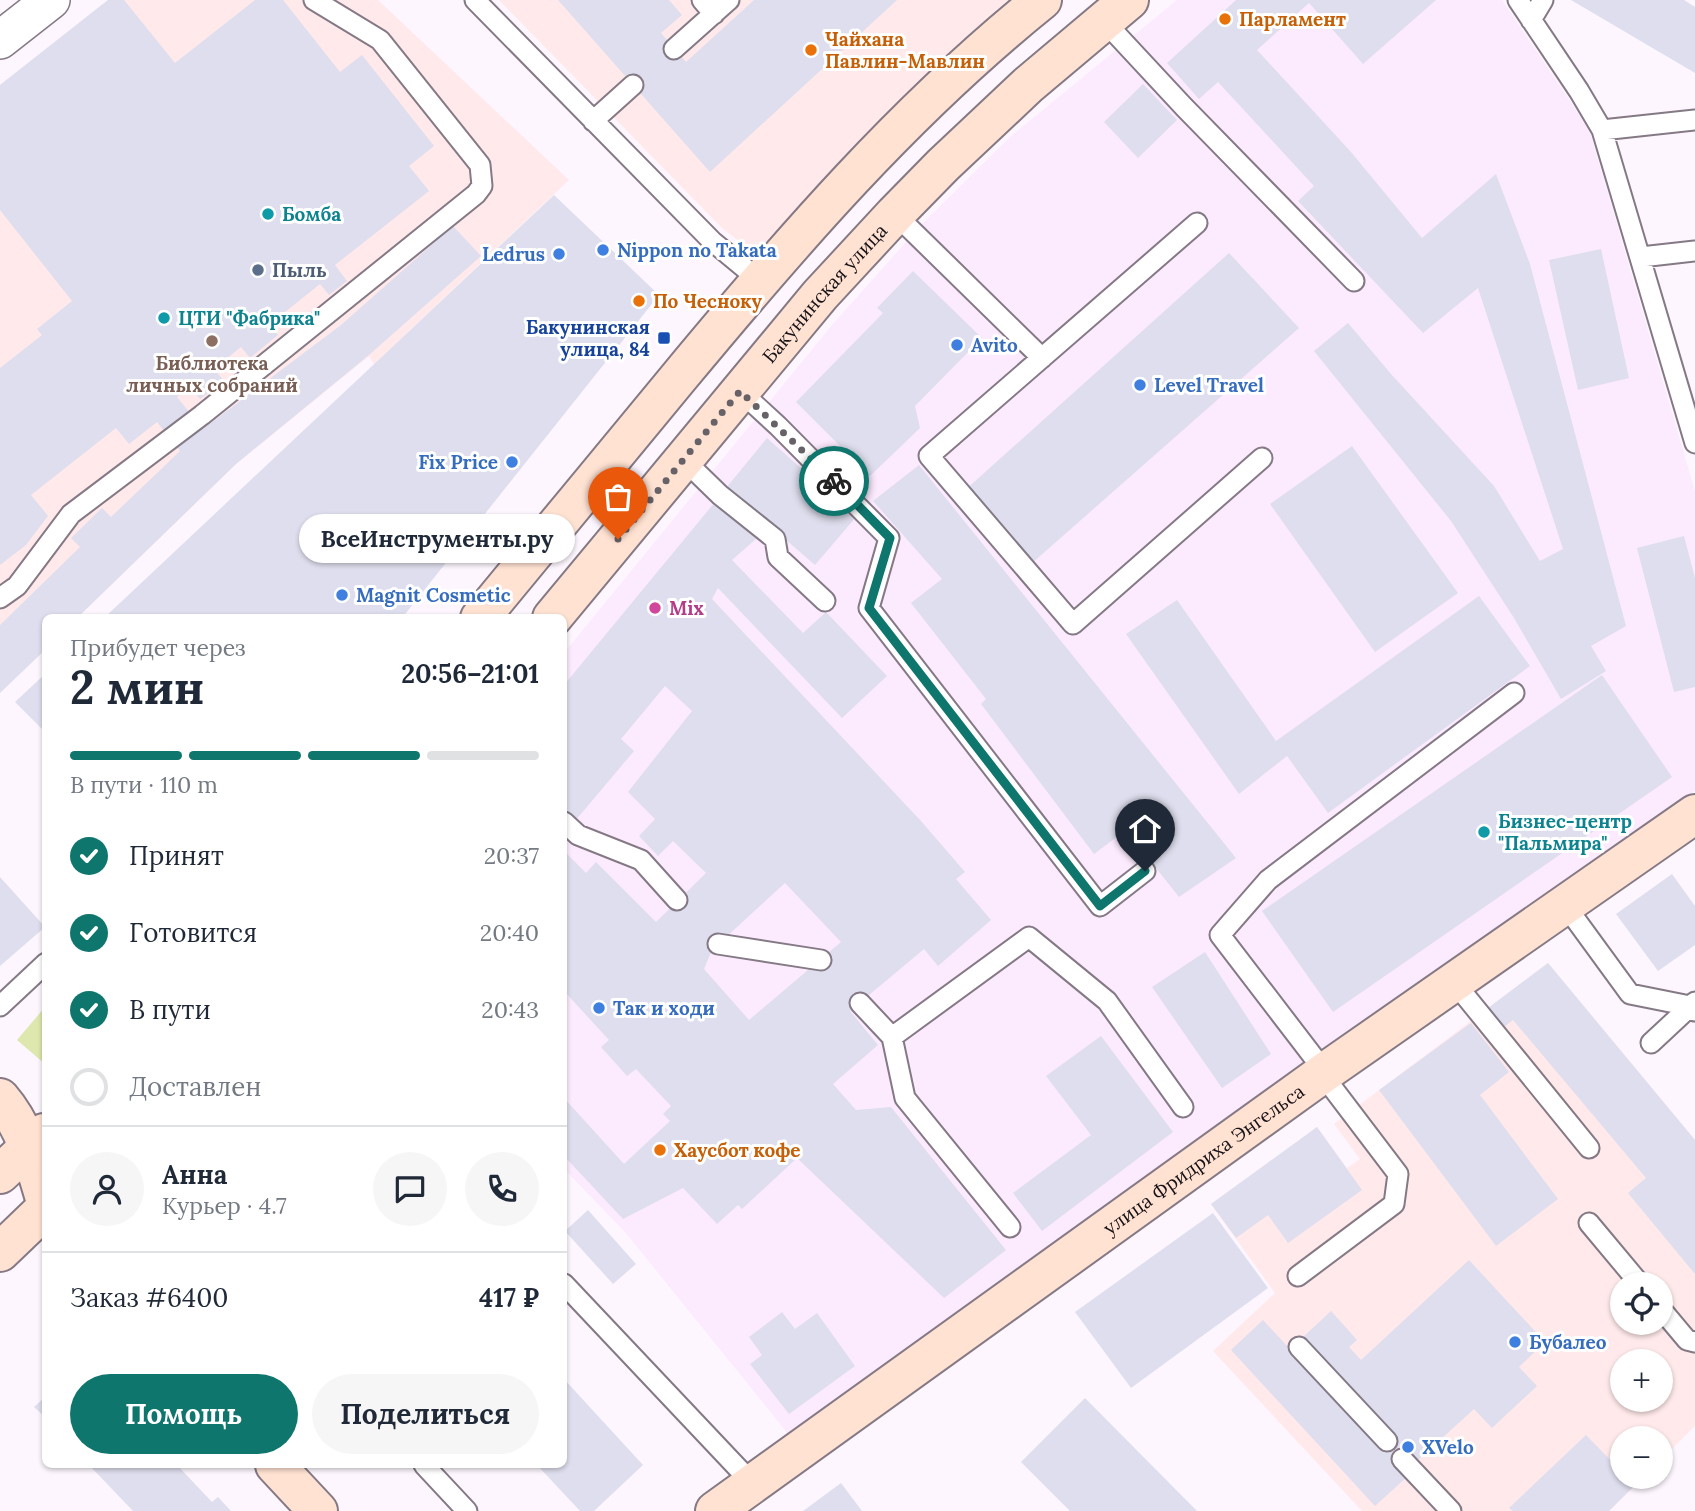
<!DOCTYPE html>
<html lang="ru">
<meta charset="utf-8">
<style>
:root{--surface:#fff;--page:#f6f6f7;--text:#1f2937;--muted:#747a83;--line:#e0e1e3;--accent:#0f766e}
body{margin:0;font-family:Lora,serif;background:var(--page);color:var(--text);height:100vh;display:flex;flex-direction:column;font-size:26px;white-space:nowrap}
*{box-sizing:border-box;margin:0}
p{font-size:23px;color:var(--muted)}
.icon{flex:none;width:38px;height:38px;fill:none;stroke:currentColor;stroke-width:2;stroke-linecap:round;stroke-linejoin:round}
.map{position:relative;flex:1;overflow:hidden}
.drawer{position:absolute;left:42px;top:614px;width:525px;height:854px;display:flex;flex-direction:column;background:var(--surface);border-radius:10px;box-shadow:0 2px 5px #0004}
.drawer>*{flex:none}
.buttons{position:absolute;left:1610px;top:1272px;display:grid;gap:14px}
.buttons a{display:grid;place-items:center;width:63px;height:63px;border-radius:50%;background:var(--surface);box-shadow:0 2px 5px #0004;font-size:35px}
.pin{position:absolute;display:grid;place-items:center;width:60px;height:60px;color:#fff;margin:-72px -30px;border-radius:50% 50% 50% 0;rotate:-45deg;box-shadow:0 0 7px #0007}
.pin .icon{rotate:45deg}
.courier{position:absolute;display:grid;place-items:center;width:70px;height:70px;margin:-35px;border:5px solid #0f766e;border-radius:50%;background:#fff;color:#222;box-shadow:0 2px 9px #0007}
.bubble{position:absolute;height:49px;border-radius:24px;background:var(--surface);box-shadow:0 2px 5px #0004;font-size:23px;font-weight:700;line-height:49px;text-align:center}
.overview em{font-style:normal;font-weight:700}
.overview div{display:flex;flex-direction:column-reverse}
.overview{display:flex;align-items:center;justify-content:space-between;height:119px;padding:0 28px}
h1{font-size:46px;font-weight:700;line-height:52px}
.bar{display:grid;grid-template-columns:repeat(4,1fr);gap:10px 7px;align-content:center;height:84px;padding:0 28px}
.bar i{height:9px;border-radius:5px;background:var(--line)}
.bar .selected{background:var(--accent)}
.bar p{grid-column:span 4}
.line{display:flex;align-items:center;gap:18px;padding:0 28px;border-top:2px solid var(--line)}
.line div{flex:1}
.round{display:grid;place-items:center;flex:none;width:74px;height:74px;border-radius:37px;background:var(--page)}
ol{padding:0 28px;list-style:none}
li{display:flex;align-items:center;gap:21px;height:77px}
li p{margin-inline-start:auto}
li .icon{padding:7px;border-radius:50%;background:var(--accent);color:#fff;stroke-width:4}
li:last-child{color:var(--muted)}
li i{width:38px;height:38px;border:4px solid var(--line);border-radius:50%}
.action{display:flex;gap:14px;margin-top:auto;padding:14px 28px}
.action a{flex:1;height:80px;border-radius:42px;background:var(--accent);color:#fff;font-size:28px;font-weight:700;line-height:80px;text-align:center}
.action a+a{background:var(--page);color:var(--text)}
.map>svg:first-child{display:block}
.commercial{fill:#ffe9ea;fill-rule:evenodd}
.built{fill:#fcebfe}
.green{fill:#dee8ae}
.building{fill:#dedeee;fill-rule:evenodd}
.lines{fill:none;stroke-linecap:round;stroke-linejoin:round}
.lane-casing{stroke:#847985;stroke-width:23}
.street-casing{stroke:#847985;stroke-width:40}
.secondary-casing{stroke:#847985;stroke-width:42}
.lane{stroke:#fff;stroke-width:19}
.street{stroke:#fff;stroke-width:37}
.secondary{stroke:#ffe2d2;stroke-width:38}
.done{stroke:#676268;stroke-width:7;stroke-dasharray:0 12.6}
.route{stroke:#0f766e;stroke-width:9}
.food-dot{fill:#e8710a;stroke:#fff;stroke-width:2.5}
.culture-dot{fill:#0f9aa8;stroke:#fff;stroke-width:2.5}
.shop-dot{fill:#3f7fe0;stroke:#fff;stroke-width:2.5}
.service-dot{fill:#5c6f8a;stroke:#fff;stroke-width:2.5}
.transit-dot{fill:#1a4fb4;stroke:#fff;stroke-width:2.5}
.education-dot{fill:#8d6e63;stroke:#fff;stroke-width:2.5}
.hotel-dot{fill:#d1479c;stroke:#fff;stroke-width:2.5}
.labels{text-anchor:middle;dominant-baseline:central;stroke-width:6;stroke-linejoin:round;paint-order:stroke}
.food-label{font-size:19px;font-weight:bold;fill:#c56008;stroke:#fff;text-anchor:start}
.culture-label{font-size:19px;font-weight:bold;fill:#0d838f;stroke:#fff;text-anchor:start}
.shop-label{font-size:19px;font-weight:bold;fill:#366cbe;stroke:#fff;text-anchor:start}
.service-label{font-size:19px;font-weight:bold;fill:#4e5e75;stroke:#fff;text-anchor:start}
.street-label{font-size:19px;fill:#161217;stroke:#fff}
.transit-label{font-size:19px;font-weight:bold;fill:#164399;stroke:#fff;text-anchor:end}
.education-label{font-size:19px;font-weight:bold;fill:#785e54;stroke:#fff}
.hotel-label{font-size:19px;font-weight:bold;fill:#b23c85;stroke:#fff;text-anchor:start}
</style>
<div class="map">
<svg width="1695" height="1511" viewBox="0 0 1695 1511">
<rect width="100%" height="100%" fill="#fdf6fe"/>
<!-- commercial -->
<path class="commercial" d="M108,0H378L569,180L374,364L369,356L236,464L77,618H46L0,693V85Z
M499,0H1010L961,41L854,150L756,254L723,229Z
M1548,963L1695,1140V1426L1661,1460V1438H1622V1477H1644L1609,1511H1362L1213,1351L1275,1293L1211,1204L1317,1127L1347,1168L1360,1159L1334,1124ZM1622,1284H1661V1323H1622ZM1622,1362H1661V1400H1622Z"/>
<!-- built -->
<path class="built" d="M1177,0H1502L1589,129L1695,491V791L789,1435L625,1232L564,1169V653L832,325L923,223L1010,137Z"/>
<!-- green -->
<path class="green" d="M45,1007V1064L17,1040Z"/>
<!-- building -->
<path class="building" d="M108,0H124L175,63L255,0H283L340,72L362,55L434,146L409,166L429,191L335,265L347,281L329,295L320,284L270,324L278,335L250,358L241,347L214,369L224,381L200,399L190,387L177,397L203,429L341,325L453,226L481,256L369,355L236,464L77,618H46V649L0,693V625L80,547L71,538L102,508L111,517L180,451L157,422L129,444L116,428L31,495L48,516L26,545L0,565V368L42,335L37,329L72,301L0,210V85Z
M558,0H669L682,15L661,33L686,62L754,0H897L710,172Z
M1236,0H1436L1363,64L1309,3L1257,50L1351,152L1422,238L1496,174L1530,264L1626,626L1591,646L1606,671L1561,699L1514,618L1451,521L1314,351L1348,323L1391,374L1494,486L1540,561L1563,549L1478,288L1423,333L1298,201L1314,186L1218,82L1199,99L1167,63Z
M1571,0H1684L1695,7V73Z
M1143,84L1177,120L1138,158L1104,122Z
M554,195L659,295L402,618H104Z
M1601,249L1629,378L1578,390L1549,260Z
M1229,253L1299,328L1031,564L963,492Z
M913,271L982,338L915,406L920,428L870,476L796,402L883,313L877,308Z
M767,438L856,517L815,565L726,488Z
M1352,446L1458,593L1375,652L1270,504Z
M919,465L1236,858L1179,897L1126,830L1094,854L981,704L986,699L911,603L942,579L873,501Z
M715,502L756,539L732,560L803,633L826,612L887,676L842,718L718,588L712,599L921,821L965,872L956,879L991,920L938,966L924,949L850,1011L878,1045L833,1084L856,1110L891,1107L1006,1250L944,1298L797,1158L742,1209L738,1205L717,1224L683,1188L623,1219L564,1156V1098L624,1164L670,1121L663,1114L671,1106L636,1069L627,1076L601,1047L609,1040L564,991V948L565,946L564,944V851L586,873L596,862L656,922L706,873L673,841L658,856L639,836L655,819L628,792L692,711L665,686L621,739L634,751L575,821L564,812V685ZM785,883L841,942L749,1020L704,969L712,950Z
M1684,536L1695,578V687L1674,692L1637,548Z
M1479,596L1530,666L1328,813L1287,756L1239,794L1126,634L1177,600L1276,741Z
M46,673V733L15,702Z
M1602,675L1672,777L1333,1012L1262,911Z
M1672,874L1695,906V945L1658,971L1616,914Z
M0,877L45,927L0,966Z
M1205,952L1271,1054L1222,1088L1152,987Z
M1548,963L1695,1140V1274L1628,1193L1646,1178L1513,1020L1504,1027L1488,1008Z
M1471,1023L1509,1072L1480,1095L1558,1199L1496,1246L1379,1090Z
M1101,1036L1173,1132L1042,1231L1013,1193L1091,1135L1046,1076Z
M1317,1127L1362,1190L1288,1243L1268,1215L1236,1238L1211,1204Z
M588,1210L636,1264L613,1284L565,1231Z
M1213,1213L1268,1288L1131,1388L1075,1312Z
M1469,1260L1545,1342L1519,1367L1537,1386L1492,1428L1474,1409L1417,1461L1408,1476L1375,1506L1231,1350L1263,1320L1381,1447L1393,1436L1302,1338L1331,1311L1357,1340L1349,1347L1361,1360Z
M782,1312L795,1329L817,1313L855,1366L789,1414L750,1364L762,1355L749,1337Z
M564,1379L643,1465L594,1511H580L537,1465H564Z
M46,1396V1418L34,1407Z
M1085,1398L1197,1511H1070L1021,1462Z
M1586,1435L1622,1472V1477H1627L1635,1485L1609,1511H1513L1509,1508Z
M89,1465H177L212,1502L218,1497L231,1511H133Z
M841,1483L862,1511H803Z"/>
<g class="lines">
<!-- lane casing -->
<g class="lane-casing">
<path id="lane" d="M475,0L712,241L759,280
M702,0L714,14
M1518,0L1579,91L1602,130L1695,443
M1531,20L1543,0
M1104,21L1184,107L1354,281
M674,49L729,0
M593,121L633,85
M1602,130L1695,120
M895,214L1042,358
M1197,223L929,456L1073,624L1262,458
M1641,257L1695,251
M740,391L778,426L889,538L869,608L1100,906L1145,871
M684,460L720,495L775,539L778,557L825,601
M0,598L17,586L71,514L202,415L476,194L482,186L480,165L380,40L314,0
M564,822L578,835L641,860L677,900
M1565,905L1630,994L1690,1006L1695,1011
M718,944L821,960
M1454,982L1589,1148
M860,1003L892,1037L905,1098L1010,1227
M0,1006L46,963
M892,1037L1029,937L1107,1001L1183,1107
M1651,1043L1695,1002
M1325,1072L1220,935L1268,880L1514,693
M1589,1223L1640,1284
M1298,1276L1394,1204L1398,1174L1322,1074
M564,1284L752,1483
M1661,1309L1687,1340L1695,1342
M1299,1347L1387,1441
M1402,1459L1451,1511
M424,1465L467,1511"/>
</g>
<!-- street casing -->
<g class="street-casing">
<path id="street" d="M0,40L51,0"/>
</g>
<!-- secondary casing -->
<g class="secondary-casing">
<g id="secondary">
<path d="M480,618C546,538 613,457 679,377C791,242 905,110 1042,0"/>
<path id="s1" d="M552,618L820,295L895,214L943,165L1028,85L1129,0"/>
<path d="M0,1098C26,1128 35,1166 46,1202"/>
<path d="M0,1174L44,1133"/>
<path d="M0,1252L46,1208"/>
<path d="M275,1465L318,1511"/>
<path id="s2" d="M715,1511L1325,1072L1695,814"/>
</g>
</g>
<!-- lane -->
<use href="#lane" class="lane"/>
<!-- street -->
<use href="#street" class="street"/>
<!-- secondary -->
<use href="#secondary" class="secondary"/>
</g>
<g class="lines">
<!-- done -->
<path class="done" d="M618,539L740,391L834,481"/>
<!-- route -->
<path class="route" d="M834,481L890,538L869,608L1100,906L1145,871"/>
</g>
<!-- markers -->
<g class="food-dot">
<circle cx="1225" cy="19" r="7"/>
<circle cx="811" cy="50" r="7"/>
<circle cx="639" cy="301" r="7"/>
<circle cx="660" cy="1150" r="7"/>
</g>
<g class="culture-dot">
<circle cx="268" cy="214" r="7"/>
<circle cx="164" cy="318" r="7"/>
<circle cx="1484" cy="832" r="7"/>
</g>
<g class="shop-dot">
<circle cx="603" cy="250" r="7"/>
<circle cx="559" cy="254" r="7"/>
<circle cx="957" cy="345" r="7"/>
<circle cx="1140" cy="385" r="7"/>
<circle cx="512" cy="462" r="7"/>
<circle cx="342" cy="595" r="7"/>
<circle cx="599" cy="1008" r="7"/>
<circle cx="1515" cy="1342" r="7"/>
<circle cx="1408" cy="1447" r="7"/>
</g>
<circle class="service-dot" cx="258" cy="270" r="7"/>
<rect class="transit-dot" x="657" y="331" width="14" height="14" rx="3.5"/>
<circle class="education-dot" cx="212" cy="341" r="7"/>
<circle class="hotel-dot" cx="655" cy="608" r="7"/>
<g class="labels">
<!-- food labels -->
<g class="food-label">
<text x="1239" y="19">Парламент</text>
<text x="825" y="39">Чайхана<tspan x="825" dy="22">Павлин-Мавлин</tspan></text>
<text x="653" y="301">По Чесноку</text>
<text x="674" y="1150">Хаусбот кофе</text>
</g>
<!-- culture labels -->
<g class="culture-label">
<text x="282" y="214">Бомба</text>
<text x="178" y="318">ЦТИ "Фабрика"</text>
<text x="1498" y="821">Бизнес-центр<tspan x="1498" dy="22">"Пальмира"</tspan></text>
</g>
<!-- shop labels -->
<g class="shop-label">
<text x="617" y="250">Nippon no Takata</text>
<text x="545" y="254" text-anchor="end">Ledrus</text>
<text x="971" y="345">Avito</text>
<text x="1154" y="385">Level Travel</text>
<text x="498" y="462" text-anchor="end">Fix Price</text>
<text x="356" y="595">Magnit Cosmetic</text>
<text x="613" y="1008">Так и ходи</text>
<text x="1529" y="1342">Бубалео</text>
<text x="1422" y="1447">XVelo</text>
</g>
<!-- service labels -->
<g class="service-label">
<text x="272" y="270">Пыль</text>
</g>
<!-- street labels -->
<g class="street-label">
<text stroke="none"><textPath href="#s1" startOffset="424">Бакунинская улица</textPath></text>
<text stroke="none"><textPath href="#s2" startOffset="602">улица Фридриха Энгельса</textPath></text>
</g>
<!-- transit labels -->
<g class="transit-label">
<text x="650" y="327">Бакунинская<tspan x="650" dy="22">улица, 84</tspan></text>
</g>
<!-- education labels -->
<g class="education-label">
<text x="212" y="363">Библиотека<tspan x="212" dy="22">личных собраний</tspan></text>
</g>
<!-- hotel labels -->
<g class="hotel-label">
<text x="669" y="608">Mix</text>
</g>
</g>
</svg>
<div class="buttons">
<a><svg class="icon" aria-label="locate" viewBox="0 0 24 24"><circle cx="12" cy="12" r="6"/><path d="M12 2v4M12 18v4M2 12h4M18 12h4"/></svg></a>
<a>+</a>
<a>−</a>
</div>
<div class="pin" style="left:618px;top:539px;background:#ea580c"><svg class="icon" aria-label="bag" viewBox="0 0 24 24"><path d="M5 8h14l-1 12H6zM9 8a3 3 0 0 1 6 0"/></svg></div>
<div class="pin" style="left:1145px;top:871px;background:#1f2937"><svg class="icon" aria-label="home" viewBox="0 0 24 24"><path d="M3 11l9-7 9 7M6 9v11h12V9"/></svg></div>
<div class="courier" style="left:834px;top:481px"><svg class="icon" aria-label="bike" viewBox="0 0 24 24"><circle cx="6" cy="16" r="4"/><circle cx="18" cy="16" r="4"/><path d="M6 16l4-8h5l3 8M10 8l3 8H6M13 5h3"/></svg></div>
<div class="bubble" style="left:299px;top:514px;width:276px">ВсеИнструменты.ру</div>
<section class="drawer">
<div class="overview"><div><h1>2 мин</h1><p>Прибудет через</p></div><em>20:56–21:01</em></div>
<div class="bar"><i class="selected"></i><i class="selected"></i><i class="selected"></i><i></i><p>В пути · 110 m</p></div>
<ol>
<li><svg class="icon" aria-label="check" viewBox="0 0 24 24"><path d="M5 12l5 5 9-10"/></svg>Принят<p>20:37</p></li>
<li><svg class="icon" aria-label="check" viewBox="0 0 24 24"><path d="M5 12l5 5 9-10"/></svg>Готовится<p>20:40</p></li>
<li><svg class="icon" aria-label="check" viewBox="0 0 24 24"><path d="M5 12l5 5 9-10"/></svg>В пути<p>20:43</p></li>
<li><i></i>Доставлен</li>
</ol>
<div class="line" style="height:126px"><a class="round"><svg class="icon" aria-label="person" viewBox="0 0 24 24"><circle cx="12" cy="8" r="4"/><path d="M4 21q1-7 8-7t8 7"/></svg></a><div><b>Анна</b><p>Курьер · 4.7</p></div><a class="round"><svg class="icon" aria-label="chat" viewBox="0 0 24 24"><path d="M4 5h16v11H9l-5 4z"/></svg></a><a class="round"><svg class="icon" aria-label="phone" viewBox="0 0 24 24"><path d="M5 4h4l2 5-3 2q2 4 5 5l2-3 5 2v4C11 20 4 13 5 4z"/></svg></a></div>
<div class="line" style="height:91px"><div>Заказ #6400</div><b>417 ₽</b></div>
<div class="action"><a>Помощь</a><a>Поделиться</a></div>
</section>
</div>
